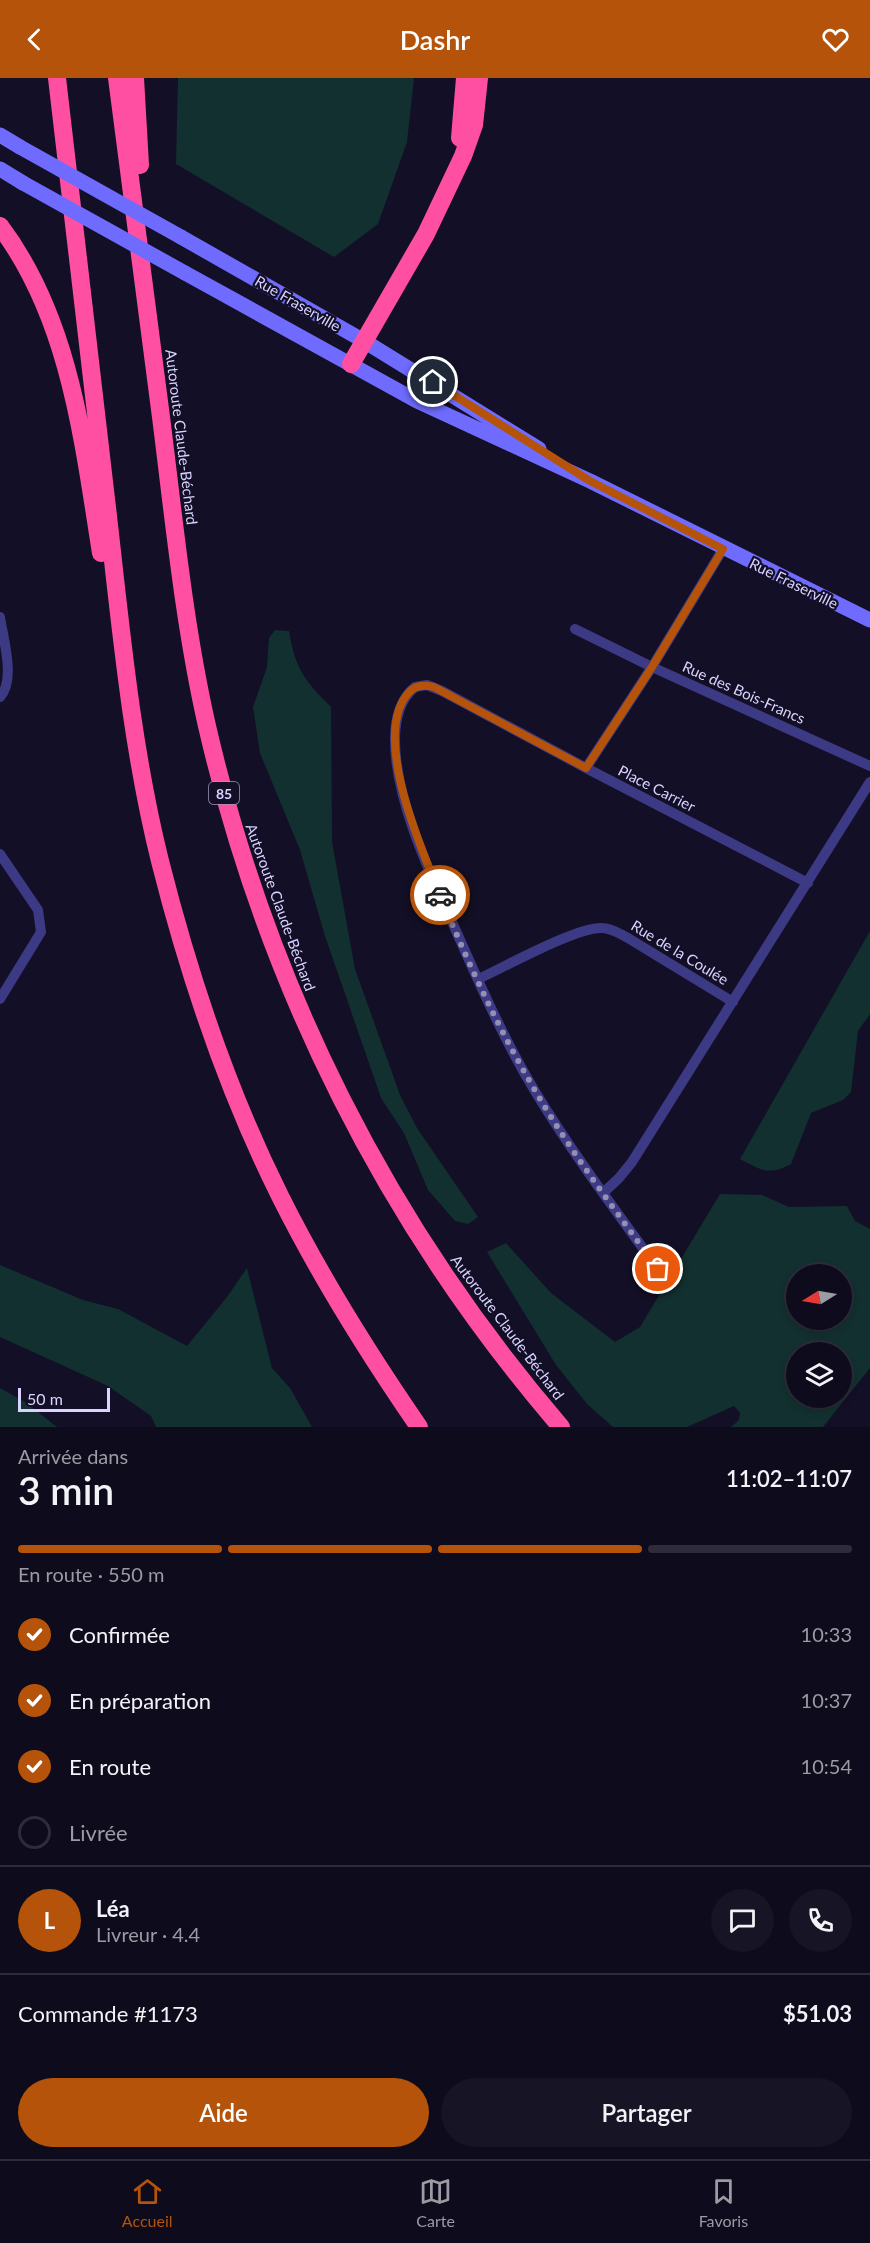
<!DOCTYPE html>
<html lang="fr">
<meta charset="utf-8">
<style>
:root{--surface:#0e0b1c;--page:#171425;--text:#f1f3f6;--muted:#9b9ba3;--line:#2e2b3b;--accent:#b45309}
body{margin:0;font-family:Lato,sans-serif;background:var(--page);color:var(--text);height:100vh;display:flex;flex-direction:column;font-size:22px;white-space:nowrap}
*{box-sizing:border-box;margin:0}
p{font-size:20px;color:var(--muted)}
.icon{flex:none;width:33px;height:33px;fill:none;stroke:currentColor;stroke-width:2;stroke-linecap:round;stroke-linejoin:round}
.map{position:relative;height:1349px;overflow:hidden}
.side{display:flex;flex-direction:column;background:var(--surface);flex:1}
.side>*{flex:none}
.needle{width:39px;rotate:259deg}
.tools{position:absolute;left:786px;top:1186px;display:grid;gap:12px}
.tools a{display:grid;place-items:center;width:66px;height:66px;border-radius:50%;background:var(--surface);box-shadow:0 3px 9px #0003,0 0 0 2px var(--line);font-size:30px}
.scale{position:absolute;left:18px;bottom:15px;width:92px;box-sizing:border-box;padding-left:6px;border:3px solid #d9d4ff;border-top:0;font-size:16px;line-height:21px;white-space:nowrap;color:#d9d4ff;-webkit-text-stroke:4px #130f26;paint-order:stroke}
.pin{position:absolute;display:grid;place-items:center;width:51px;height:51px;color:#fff;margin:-26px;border:3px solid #fff;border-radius:50%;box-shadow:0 2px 6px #0007}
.courier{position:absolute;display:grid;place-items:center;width:60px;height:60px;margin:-30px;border:4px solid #b45309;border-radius:50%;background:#fff;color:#222;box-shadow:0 2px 8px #0007}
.headline em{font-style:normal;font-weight:600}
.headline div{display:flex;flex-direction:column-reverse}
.headline{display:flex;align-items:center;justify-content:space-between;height:102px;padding:0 18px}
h1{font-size:39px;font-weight:600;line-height:45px}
.bar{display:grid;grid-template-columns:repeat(4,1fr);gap:9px 6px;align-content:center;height:72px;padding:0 18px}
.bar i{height:8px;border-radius:4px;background:var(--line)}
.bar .on{background:var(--accent)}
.bar p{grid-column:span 4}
.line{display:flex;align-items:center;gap:15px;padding:0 18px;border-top:2px solid var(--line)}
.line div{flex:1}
.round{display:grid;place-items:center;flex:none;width:63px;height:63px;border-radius:32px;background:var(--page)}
ol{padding:0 18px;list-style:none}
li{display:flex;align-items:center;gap:18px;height:66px}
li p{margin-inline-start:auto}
li .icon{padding:6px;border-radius:50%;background:var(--accent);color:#fff;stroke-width:4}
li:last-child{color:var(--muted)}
li i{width:33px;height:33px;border:3px solid var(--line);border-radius:50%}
.cta{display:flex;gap:12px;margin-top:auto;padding:12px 18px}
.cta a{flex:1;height:69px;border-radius:36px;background:var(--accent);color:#fff;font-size:24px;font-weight:600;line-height:69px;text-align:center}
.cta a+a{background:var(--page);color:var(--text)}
header{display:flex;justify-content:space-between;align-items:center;height:78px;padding:0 18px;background:var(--accent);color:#fff;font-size:27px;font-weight:600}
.menu{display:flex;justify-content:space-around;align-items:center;height:84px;border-top:2px solid var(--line);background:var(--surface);font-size:16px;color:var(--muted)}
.menu a{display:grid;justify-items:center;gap:3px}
.menu .on{color:var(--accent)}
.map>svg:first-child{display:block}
.green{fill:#12302f;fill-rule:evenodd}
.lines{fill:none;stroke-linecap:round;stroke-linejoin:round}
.street{stroke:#3d3a85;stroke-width:10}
.secondary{stroke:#6f6bff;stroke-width:15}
.highway{stroke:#ff4fa3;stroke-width:18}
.secondary-bridge{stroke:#6f6bff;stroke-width:15}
.done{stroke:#948fb3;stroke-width:6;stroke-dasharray:0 10.8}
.route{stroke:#b45309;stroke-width:8}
.labels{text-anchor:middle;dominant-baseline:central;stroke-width:4.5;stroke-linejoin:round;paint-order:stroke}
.shield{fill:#130f26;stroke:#9e99be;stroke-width:1.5}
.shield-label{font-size:14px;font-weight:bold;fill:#d9d4ff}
.street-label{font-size:15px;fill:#d9d4ff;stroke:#130f26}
</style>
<header><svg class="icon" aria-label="back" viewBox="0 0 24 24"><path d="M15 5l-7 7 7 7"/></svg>Dashr<svg class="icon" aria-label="heart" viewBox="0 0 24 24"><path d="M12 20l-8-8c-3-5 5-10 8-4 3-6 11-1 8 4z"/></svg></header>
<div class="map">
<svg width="870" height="1349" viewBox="0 0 870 1349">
<rect width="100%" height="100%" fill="#130f26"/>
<!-- green -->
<path class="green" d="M178,0H414L407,64L378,146L334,179L176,86Z
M275,552L289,553C295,590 304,602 331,629L332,764L355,891L400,1017L417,1050L478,1139L468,1146L455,1143L428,1112L404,1055L381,1020L325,858L300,772L260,675L253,629L267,589L269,560Z
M870,853V936L858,953L851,1014L843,1022L811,1035L791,1086C769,1098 761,1092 740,1081Z
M720,1116L762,1117L789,1129L847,1128L855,1143L870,1151V1290L823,1349H731L739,1342L740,1335L734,1328L687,1349H613L587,1326L556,1287L487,1174L506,1165L551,1215L615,1264L640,1249ZM796,1197H842V1242H796ZM796,1275H842V1320H796Z
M0,1187L83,1222L118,1231L187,1268L227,1219L247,1190L272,1290L290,1310L312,1349H156L151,1338L108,1308L0,1259Z
M0,1310L25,1324L57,1349H0Z"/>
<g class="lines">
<!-- street -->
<path class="street" d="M0,539C3,560 16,602 0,619
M575,551L652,589L870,688
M586,690L652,589L723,471
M0,776L38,832L41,854L0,921
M478,901C505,889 576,849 602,850C612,850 620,856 628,860L733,924
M603,1115L619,1100L632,1084L870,704
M658,1191C616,1133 573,1076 536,1015C507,967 484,916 461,864C435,806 395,726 395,662C395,642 399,622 415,609L427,607L442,613L586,690L808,805"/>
<!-- secondary -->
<path class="secondary" d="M0,57L20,69
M0,91L23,105
M181,159L364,263L539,371
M185,195L417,323L590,403L870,542"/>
<!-- highway -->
<path class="highway" d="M57,0C74,146 91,292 108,438C121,553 132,671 160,783C189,898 227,1012 280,1118C320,1198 368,1275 419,1349
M117,0C132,113 147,226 161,339C174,442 184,547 207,648C267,908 387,1147 561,1349
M135,0L140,87
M460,60L465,0
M0,148C70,241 83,362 101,475
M351,286L426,156L463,78L474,47L479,0"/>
<!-- secondary-bridge -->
<path class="secondary-bridge" d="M20,69L181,159
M23,105L185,195"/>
</g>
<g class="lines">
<!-- done -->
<path class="done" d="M440,817C468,885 499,952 536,1014C572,1076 616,1133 658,1191"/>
<!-- route -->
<path class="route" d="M433,304L590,403L723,471L652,589L586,690L434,609C421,606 413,608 406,618C373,663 422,772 440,817"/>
</g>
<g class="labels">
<!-- shield labels -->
<rect class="shield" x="209" y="704" width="30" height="22" rx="4.5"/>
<g class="shield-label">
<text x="224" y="715">85</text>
</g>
<!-- street labels -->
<g class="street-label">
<text transform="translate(298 225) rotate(30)">Rue Fraserville</text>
<text transform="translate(182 359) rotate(83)">Autoroute Claude-Béchard</text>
<text transform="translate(794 505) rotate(26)">Rue Fraserville</text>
<text transform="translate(744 614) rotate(24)">Rue des Bois-Francs</text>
<text transform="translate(657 710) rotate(27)">Place Carrier</text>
<text transform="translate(281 829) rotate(70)">Autoroute Claude-Béchard</text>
<text transform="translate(680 874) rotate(31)">Rue de la Coulée</text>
<text transform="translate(508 1249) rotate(53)">Autoroute Claude-Béchard</text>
</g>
</g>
</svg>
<div class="tools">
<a><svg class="needle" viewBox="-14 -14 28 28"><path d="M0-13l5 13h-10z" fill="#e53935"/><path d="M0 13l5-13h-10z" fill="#9b9ba3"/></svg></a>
<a><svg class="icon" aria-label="layers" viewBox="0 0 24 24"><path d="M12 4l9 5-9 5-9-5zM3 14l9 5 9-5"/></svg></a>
</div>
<div class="scale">50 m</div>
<div class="pin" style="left:658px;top:1191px;background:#ea580c"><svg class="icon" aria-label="bag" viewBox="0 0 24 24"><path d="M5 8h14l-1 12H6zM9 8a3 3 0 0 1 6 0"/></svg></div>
<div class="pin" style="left:433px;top:304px;background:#1f2937"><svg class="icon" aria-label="home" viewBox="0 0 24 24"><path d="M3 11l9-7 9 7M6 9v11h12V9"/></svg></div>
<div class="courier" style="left:440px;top:817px"><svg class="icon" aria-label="car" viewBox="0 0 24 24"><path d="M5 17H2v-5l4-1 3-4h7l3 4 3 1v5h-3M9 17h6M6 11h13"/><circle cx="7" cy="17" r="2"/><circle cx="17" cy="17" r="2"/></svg></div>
</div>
<section class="side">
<div class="headline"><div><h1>3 min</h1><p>Arrivée dans</p></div><em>11:02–11:07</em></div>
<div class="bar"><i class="on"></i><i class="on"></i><i class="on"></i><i></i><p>En route · 550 m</p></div>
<ol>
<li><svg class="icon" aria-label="check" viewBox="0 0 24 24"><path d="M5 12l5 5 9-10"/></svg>Confirmée<p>10:33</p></li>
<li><svg class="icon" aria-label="check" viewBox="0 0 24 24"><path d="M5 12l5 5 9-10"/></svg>En préparation<p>10:37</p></li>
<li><svg class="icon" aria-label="check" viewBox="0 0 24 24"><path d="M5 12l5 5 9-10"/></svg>En route<p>10:54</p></li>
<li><i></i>Livrée</li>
</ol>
<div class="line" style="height:108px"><b class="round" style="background:var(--accent);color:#fff">L</b><div><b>Léa</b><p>Livreur · 4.4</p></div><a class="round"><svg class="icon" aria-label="chat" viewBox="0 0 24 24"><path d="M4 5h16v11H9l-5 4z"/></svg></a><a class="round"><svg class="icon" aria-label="phone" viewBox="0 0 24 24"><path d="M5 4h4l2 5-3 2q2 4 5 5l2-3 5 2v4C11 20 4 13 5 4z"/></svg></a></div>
<div class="line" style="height:78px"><div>Commande #1173</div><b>$51.03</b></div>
<div class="cta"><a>Aide</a><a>Partager</a></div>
</section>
<nav class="menu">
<a class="on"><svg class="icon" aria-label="home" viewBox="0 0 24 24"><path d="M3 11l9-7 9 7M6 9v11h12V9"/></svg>Accueil</a>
<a><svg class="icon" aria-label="map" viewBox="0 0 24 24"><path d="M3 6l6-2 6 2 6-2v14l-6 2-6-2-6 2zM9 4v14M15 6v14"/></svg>Carte</a>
<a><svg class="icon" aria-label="saved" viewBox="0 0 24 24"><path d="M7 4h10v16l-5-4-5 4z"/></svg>Favoris</a>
</nav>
